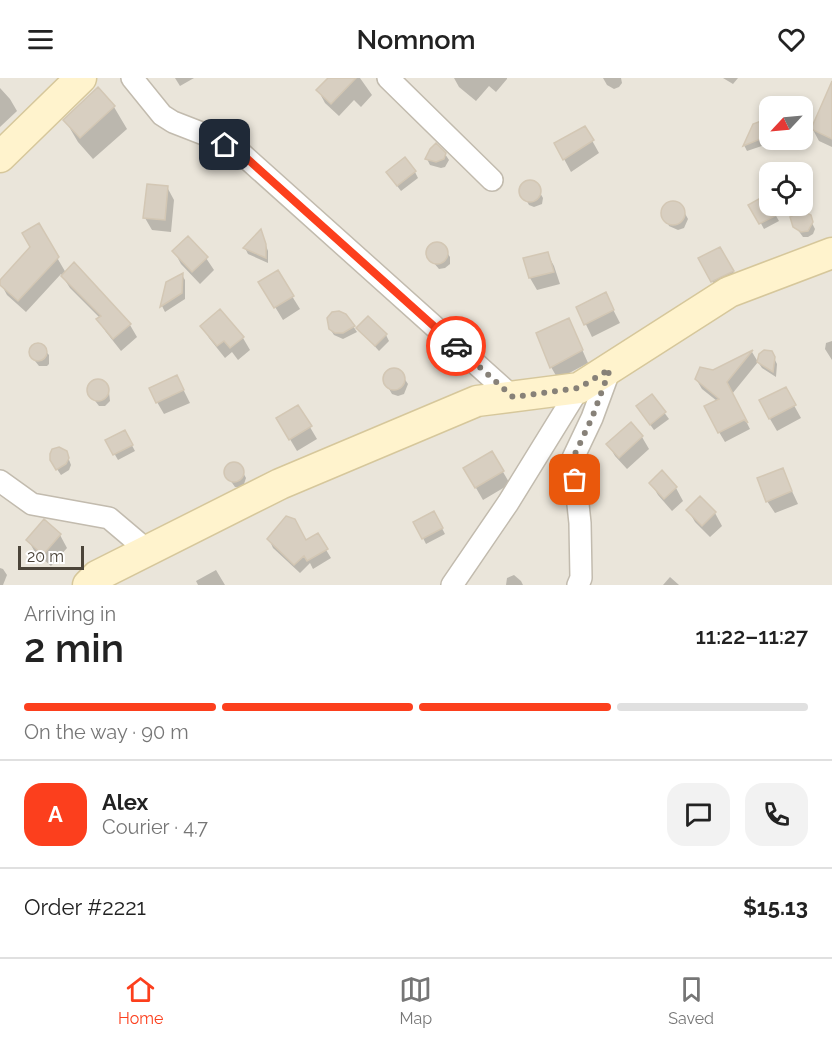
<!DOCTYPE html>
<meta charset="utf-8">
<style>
:root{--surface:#fff;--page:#f2f2f2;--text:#222;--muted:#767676;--line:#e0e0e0;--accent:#fc3f1d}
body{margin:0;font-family:Raleway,sans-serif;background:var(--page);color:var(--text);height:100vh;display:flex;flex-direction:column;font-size:22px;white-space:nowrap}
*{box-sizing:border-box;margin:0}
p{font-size:20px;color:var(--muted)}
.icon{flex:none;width:33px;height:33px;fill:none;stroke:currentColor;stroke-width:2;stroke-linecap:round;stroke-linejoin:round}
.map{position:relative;height:507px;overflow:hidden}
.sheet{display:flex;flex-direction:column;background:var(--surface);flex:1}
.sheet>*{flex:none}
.needle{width:39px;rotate:244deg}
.buttons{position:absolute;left:759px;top:18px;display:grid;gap:12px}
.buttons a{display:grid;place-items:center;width:54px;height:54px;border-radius:12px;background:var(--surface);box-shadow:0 3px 9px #0003;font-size:30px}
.scale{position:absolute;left:18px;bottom:15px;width:66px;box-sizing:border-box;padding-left:6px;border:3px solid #4b4439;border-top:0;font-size:16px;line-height:21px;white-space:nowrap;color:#4b4439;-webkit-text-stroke:4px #fff;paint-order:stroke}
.pin{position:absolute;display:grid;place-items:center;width:51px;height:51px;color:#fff;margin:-26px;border-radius:12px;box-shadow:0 3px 9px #0006}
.courier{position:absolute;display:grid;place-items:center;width:60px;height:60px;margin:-30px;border:4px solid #fc3f1d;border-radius:50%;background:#fff;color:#222;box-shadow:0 2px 8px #0007}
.head em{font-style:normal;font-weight:600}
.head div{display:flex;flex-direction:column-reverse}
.head{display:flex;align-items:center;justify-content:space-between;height:102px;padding:0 24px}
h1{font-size:39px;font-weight:600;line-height:45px}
.bar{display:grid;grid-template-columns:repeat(4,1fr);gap:9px 6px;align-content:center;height:72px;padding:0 24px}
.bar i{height:8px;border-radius:4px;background:var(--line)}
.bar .current{background:var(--accent)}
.bar p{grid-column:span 4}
.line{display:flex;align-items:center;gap:15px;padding:0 24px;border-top:2px solid var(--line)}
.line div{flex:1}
.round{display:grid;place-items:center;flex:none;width:63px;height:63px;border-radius:18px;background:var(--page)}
header{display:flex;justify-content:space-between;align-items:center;height:78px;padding:0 24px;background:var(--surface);font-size:27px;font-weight:600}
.dock{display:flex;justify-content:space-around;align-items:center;height:84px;border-top:2px solid var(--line);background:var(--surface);font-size:16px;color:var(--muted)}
.dock a{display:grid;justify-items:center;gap:3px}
.dock .current{color:var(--accent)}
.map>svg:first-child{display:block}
.residential{fill:#eae5da;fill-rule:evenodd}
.shadow{fill:#0003}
.building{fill:#d8cfc1;stroke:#d3c7b4;stroke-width:1.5}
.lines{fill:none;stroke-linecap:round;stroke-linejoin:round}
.street-casing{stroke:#c2bbae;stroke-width:24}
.secondary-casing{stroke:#d6c79b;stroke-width:33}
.street{stroke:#fff;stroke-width:21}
.secondary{stroke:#fff3cd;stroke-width:30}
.done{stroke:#878178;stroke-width:6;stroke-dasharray:0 10.8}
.route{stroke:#fc3f1d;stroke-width:8}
</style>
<header><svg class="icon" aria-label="menu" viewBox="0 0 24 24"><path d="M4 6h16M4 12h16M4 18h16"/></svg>Nomnom<svg class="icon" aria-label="heart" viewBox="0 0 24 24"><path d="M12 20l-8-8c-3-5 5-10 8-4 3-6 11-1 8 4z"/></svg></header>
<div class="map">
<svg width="832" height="507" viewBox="0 0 832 507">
<rect width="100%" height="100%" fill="#f6f3ec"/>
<!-- residential -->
<path class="residential" d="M0,0H832V507H0ZM770,28H802V62H770ZM770,94H802V128H770Z"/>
<!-- shadow -->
<path class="shadow" d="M175,0H194L180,8Z
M330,0H360L372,17L361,29L354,22L339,38L325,25L318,12Z
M454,0H507V1L496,14L489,8L476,23L459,9Z
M603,0H621L622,5L619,9L614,11L607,7Z
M723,0H738L733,6Z
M0,10L10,21L17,33L0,49Z
M832,22V69L819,63L812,50Z
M114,29L127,51L93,81L78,64L65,42Z
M585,50L599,75L571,94L556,66Z
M770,52V62L771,63L768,66L747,73L744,67Z
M445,76L449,82L445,89L441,90L430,87L427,81Z
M415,94L418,100L401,113L391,100Z
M530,104L535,106L543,120L542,126L534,129L529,127L521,112L524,107Z
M167,109L174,122L171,154L152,152L145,140Z
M765,119L779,143L764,151L751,127Z
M672,124L681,128L688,141L684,150L678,152L669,148L663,134L665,128Z
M811,143L815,151L813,156L808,159H803L795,148Z
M38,147L66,195L74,187L130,247L137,259L121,273L106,254L98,242L100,240L70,210L61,196L26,234L7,217L0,204L32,169Z
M263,159L268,173V185L248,176L245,170Z
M433,166L442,167L450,179V186L445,190L439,191L428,178V169Z
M720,170L740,206L719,216L700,180Z
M174,173L206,180L214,192L200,206L181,186Z
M547,175L554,188L560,206L537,212L530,200L525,181Z
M277,194L300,231L283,242L260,204Z
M182,197L185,202V221L165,234L162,228L166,208Z
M605,216L620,245L592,259L578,230Z
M569,242L588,285L558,301L551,289Z
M202,248L243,260L250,272L238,282L232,274L225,280L209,260Z
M353,248L357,254L343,261L334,257L330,251Z
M358,250L386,257L389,263L379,273Z
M832,263V282L825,271L826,265Z
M35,267H40L49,277V286L47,288H39L31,278V270Z
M752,274L758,284L732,316L750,351L725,364L719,354L717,323L702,311L696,301Z
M771,274L777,286L776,299L762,290L758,284Z
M388,292H397L404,300L408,306L404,316L398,318L392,316L385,304Z
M95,303H100L109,314L110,323L105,328H99L89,315L90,307Z
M183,311L190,325L164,336L157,324Z
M785,311L801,340L777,353L770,341Z
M652,318L669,341L654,352L641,334Z
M298,329L317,361L297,373L278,341Z
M642,359L649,371L627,391L615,378L608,366Z
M128,360L135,373L118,382L107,363Z
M66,374L71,387L69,392L61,397L51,382Z
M492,375L510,406L483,422L465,391Z
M232,386L239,387L246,400L244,406L240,409H235L225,395L226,391Z
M782,392L798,426L775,435L767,423Z
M662,394L676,410L683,423L672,433L658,417L651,405Z
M688,432L715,435L722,448L710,459L695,444Z
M434,435L445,456L426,466L415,444Z
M45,443L60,457L67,470L51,488L35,474L28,462Z
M317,457L331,480L313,491L310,485L300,495L273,470L269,461L306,464Z
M0,490L3,491L7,497L3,507H0Z
M216,492L225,507H198L196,503Z
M514,497L521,503L523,507H506L507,500Z
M670,499L679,507H663Z"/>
<!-- building -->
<path class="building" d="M328,0H356L331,26L316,12Z
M832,3V61L811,51Z
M98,9L115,28L80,60L63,42Z
M761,43L770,46V57L743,68L753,46Z
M585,48L594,62L563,82L554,65Z
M436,65L446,75L444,81L436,84L425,81L430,71Z
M405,79L416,93L397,108L386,94Z
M519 113a11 11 0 1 1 22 0a11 11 0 1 1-22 0Z
M147,106L168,108L165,142L143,140Z
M766,117L770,128H772L777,137L759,146L748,127Z
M661 135a12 12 0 1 1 24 0a12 12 0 1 1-24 0Z
M802,133L811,137L813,144L808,153L801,154L793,149L790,139Z
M39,145L59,179L18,223L0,207V202L30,169L22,155Z
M261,151L266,166V180L243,170Z
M188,158L208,179L192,194L172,173Z
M426 175a11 11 0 1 1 22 0a11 11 0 1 1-22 0Z
M720,169L734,193L711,204L698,180Z
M548,174L554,194L529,200L523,180Z
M74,184L131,246L113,261L96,241L101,238L61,198Z
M278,192L294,218L274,230L258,204Z
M183,195L182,215L160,229L166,204Z
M606,214L614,232L584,247L576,229Z
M220,231L244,259L230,270L224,263L217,268L200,248Z
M339,233L346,236L355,248L343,255H335L329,251L327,240L332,234Z
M368,238L387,256L375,268L356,250Z
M569,240L583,272L550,290L536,255Z
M29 274a9 9 0 1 1 18 0a9 9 0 1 1-18 0Z
M753,272L727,304L748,345L744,342L718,355L704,328L719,321L695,301L700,289L713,292Z
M764,272L772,273L775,279L773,294L757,284L759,276Z
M383 301a11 11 0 1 1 22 0a11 11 0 1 1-22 0Z
M177,297L184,312L156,325L149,310Z
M87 312a11 11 0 1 1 22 0a11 11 0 1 1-22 0Z
M786,309L796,327L769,341L759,322Z
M652,316L666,334L650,347L636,328Z
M298,327L312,348L289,362L276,340Z
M631,344L643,358L619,380L606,366Z
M125,352L133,367L113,377L105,362Z
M59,369L67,373L69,380L66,386L56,392L50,382V376L52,371Z
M492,373L504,393L475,410L463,390Z
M224 394a10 10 0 1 1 20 0a10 10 0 1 1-20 0Z
M783,390L792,413L766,424L757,400Z
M662,392L677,409L664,421L649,405Z
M700,418L716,434L702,448L686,432Z
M434,433L443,450L422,461L413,444Z
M286,438L295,441L306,462L318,455L328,471L307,483L304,478L294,487L267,461Z
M44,441L61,456L43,477L26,462Z"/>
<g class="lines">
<!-- street casing -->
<g class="street-casing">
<path id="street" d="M132,0L162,37L173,44L209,58L242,76L513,319
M388,0L492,102
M0,403L32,426L109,440L148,473
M452,507L508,425L579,310
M578,507L581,500L580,445L573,380L592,340L610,291"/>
</g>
<!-- secondary casing -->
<g class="secondary-casing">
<path id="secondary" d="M0,79L81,0
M88,507L97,498L280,406L477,323L579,310L729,214L832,175"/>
</g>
<!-- street -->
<use href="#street" class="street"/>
<!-- secondary -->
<use href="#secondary" class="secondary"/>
</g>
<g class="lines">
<!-- done -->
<path class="done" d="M456,268L513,319L579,310L610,291L592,340L573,380L575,402"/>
<!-- route -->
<path class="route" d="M225,67L242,76L456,268"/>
</g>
</svg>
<div class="buttons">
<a><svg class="needle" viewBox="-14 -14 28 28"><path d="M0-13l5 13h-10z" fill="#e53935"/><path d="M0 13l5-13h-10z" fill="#767676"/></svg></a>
<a><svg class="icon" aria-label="locate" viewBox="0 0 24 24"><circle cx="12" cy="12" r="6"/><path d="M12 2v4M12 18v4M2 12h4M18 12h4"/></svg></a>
</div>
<div class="scale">20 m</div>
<div class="pin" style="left:575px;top:402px;background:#ea580c"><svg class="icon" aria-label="bag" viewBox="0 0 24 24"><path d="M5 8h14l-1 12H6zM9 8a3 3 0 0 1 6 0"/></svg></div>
<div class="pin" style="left:225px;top:67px;background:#1f2937"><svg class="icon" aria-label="home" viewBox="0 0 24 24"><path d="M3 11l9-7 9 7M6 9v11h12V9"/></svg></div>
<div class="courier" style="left:456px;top:268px"><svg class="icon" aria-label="car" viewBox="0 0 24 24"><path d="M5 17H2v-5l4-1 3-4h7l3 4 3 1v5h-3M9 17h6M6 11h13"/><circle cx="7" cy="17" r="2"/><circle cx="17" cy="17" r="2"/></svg></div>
</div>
<section class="sheet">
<div class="head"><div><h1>2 min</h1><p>Arriving in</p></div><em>11:22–11:27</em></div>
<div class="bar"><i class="current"></i><i class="current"></i><i class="current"></i><i></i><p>On the way · 90 m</p></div>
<div class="line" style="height:108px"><b class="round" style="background:var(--accent);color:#fff">A</b><div><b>Alex</b><p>Courier · 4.7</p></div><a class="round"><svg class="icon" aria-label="chat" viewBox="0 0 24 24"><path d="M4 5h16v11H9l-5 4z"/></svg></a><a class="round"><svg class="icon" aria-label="phone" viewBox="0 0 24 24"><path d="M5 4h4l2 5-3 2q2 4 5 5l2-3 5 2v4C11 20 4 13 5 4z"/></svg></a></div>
<div class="line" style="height:78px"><div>Order #2221</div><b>$15.13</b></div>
</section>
<nav class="dock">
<a class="current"><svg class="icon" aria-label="home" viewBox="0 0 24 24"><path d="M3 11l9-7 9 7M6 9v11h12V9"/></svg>Home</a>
<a><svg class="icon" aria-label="map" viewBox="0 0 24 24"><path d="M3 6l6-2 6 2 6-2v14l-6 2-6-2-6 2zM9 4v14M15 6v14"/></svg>Map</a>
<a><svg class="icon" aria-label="saved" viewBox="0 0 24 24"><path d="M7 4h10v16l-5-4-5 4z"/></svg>Saved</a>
</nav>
